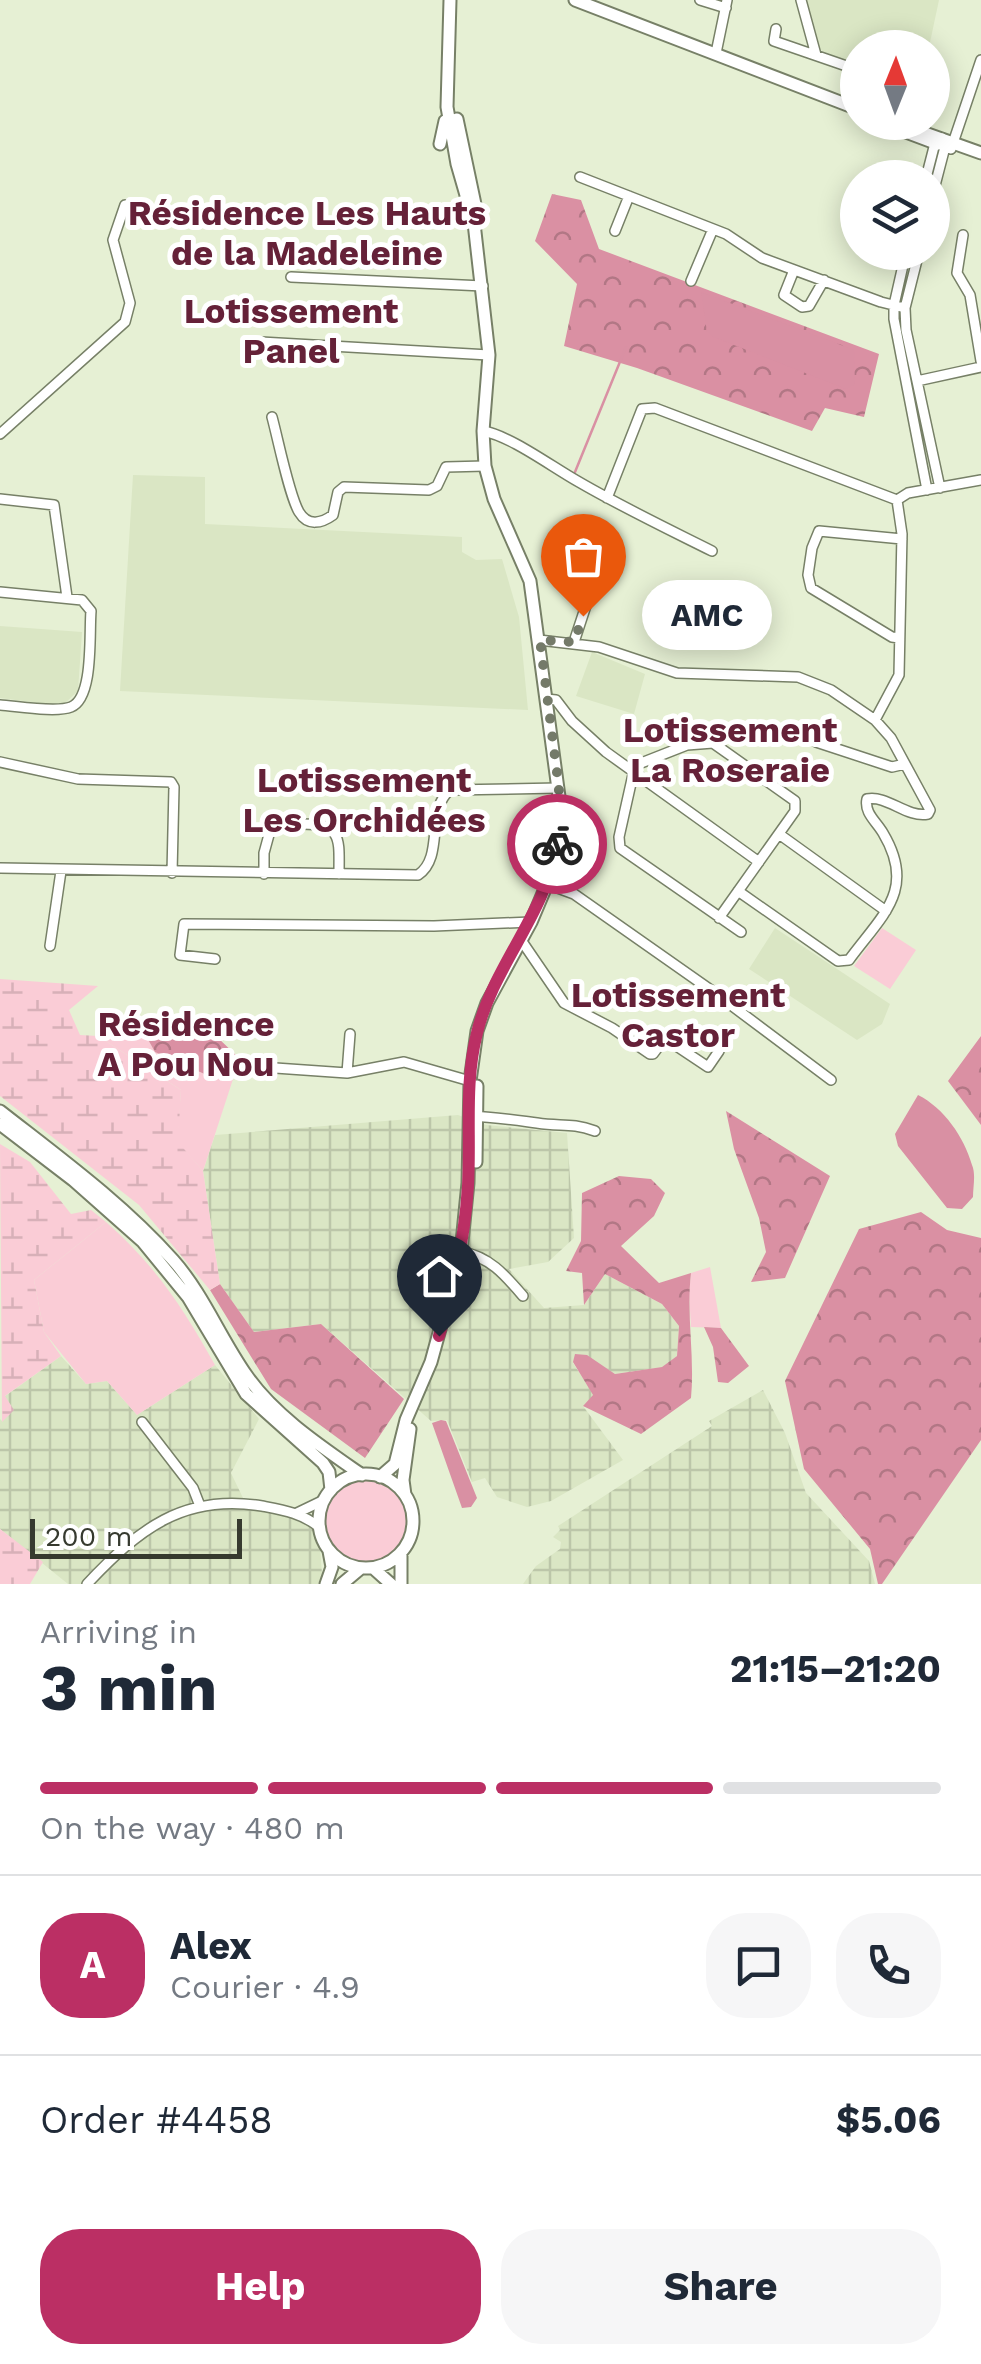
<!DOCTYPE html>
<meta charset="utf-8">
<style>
:root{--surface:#fff;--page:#f6f6f7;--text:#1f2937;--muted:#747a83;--line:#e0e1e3;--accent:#bb2f64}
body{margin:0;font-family:"Work Sans",sans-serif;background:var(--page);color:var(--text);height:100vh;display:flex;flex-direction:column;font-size:38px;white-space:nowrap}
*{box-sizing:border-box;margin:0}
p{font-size:32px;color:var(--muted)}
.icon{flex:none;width:55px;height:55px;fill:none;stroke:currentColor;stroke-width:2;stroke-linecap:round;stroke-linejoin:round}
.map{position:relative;height:1584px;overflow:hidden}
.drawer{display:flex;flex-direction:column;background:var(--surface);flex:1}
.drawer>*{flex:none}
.needle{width:65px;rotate:1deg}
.buttons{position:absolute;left:840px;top:30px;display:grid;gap:20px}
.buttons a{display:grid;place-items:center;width:110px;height:110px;border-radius:50%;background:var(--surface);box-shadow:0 5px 25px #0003;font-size:50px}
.scale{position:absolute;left:30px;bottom:25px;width:212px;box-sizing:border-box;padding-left:10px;border:5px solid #363a2f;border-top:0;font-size:28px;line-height:35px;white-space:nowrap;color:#363a2f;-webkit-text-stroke:8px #fff;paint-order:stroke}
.pin{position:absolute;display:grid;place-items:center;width:85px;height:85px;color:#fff;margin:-102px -42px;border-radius:50% 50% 50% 0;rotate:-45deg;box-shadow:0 0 10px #0007}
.pin .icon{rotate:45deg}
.courier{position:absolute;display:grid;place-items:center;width:100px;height:100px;margin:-50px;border:8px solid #bb2f64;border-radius:50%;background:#fff;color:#222;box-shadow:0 2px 12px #0007}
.bubble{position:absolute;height:70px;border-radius:35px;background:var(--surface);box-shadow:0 5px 25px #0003;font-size:32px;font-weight:700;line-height:70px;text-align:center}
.summary em{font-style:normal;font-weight:700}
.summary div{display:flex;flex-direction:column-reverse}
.summary{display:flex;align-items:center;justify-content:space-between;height:170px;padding:0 40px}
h1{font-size:65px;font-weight:700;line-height:75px}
.bar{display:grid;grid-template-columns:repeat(4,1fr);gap:15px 10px;align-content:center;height:120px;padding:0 40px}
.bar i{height:12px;border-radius:8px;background:var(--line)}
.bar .current{background:var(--accent)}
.bar p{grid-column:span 4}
.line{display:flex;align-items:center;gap:25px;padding:0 40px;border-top:2px solid var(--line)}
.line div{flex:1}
.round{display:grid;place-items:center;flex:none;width:105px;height:105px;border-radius:40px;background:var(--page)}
.action{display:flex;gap:20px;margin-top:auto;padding:20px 40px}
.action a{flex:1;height:115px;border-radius:40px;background:var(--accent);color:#fff;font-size:40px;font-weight:700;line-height:115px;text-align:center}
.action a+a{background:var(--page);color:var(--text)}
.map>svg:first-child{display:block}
.built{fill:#dae6c4}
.industrial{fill:url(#industrial-grid)}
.green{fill:#faccd6}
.forest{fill:url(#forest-crowns)}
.wetland{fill:url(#wetland-marsh)}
.water{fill:#d990a3}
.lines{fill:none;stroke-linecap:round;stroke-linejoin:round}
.stream{stroke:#d990a3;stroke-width:2.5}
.minor-casing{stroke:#778067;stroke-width:12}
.major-casing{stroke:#778067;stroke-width:15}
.minor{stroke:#fff;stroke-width:9}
.major{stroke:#fff;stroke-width:11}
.done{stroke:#747a69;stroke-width:10;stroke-dasharray:0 18}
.route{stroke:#bb2f64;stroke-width:12}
.labels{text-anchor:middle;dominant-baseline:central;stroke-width:10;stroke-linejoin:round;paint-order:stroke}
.neighbourhood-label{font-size:35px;font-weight:bold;fill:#652138;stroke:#fff}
</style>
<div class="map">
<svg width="981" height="1584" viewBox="0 0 981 1584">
<defs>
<pattern id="industrial-grid" width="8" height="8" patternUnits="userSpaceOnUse" patternTransform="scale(2.5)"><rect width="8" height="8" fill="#dae6c4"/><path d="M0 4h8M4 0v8" fill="none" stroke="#bcc6a9"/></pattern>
<pattern id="forest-crowns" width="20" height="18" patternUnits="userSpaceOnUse" patternTransform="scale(2.5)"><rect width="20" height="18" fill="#da90a3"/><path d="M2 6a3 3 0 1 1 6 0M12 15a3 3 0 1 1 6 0" fill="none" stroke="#b27785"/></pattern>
<pattern id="wetland-marsh" width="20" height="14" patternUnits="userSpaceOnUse" patternTransform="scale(2.5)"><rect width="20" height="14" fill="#faccd6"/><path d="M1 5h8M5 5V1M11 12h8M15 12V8" fill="none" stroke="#d7b0b8"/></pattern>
</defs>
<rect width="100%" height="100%" fill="#e6f0d4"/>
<!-- built -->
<path class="built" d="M806,0H939L929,47L858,48L857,64L823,52L817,45Z
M133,475L205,477V524L462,537V552L476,560L502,559L519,617L528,710L120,691Z
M0,626L82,632L78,691L62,706L0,698Z
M592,652L645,674L634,714L576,696Z
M775,928L890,1004L882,1024L857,1040L749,969Z"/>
<!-- industrial -->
<path class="industrial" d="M458,1115L486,1125L567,1133L574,1238L548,1262L509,1269L544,1308L584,1305L605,1274L662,1304L679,1326L677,1356L663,1367L615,1374L587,1356L573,1363L594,1395L583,1406L623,1460L551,1501L527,1507L497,1497L485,1478L472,1482L447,1420L431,1421L321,1324L254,1332L220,1284L203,1171L215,1135Z
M61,1356L86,1384L107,1381L137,1415L215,1365L259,1419L231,1473L243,1498L309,1526L315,1532L320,1547L322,1574L318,1584H68L0,1529V1419L2,1421L4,1397Z
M763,1390L785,1433L806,1493L869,1561L875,1584H523L536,1566L560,1549L561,1542L553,1537L560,1530L558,1526L712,1426L709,1421Z"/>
<!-- green -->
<path class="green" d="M882,928L916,950L890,989L854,966Z
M98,1036H146L155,1052L209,1076L235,1073L203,1171L177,1142L181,1090Z
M106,1222C155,1265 184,1309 215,1365L137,1415L107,1381L86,1384L44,1332L34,1280Z
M710,1267L721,1328L691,1327L689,1293L691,1273Z
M325 1521a42 42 0 1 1 84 0a42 42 0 1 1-84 0Z"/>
<!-- forest -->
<path class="forest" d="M552,194L581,200L599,249L879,354L864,417L825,408L812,431L637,368L564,346L577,284L535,241Z
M146,1036H216L239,1058L235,1073L209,1076L155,1052Z
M981,1036V1125L948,1081Z
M726,1111L830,1176L785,1278L751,1282L766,1252L759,1218L734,1149Z
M619,1176L651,1179L665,1193L654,1216L621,1246L659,1283L691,1273C686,1315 695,1356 691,1398L641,1434L583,1406L593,1395L573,1362L575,1354L587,1355L615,1374L662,1367L677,1356L679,1326L662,1304L605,1274L584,1305L582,1273L566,1271L581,1241L582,1193Z
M921,1212L947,1230L981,1238V1440L882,1584H878L870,1549L804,1469L785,1381L859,1229Z
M220,1284L254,1332L321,1324L404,1399L365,1458L271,1389L210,1290Z
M704,1327L721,1328L749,1366L728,1383L718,1382L713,1347Z"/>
<!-- wetland -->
<path class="wetland" d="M0,979L98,986L69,1010L80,1035L98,1036L181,1090L178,1142L203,1171L220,1284L210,1290L139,1205L0,1096Z
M0,1144L30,1162L71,1214L91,1210L106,1222L34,1280L44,1332L61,1356L5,1396L14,1410L2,1422Z
M0,1529L43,1562L30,1584H0Z"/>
<!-- water -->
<path class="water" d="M701,292L854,350L855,385L846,389L711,336L707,332Z
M918,1095C944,1108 964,1137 972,1165C976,1174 973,1187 973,1197L962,1209L947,1208L898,1146L895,1134Z
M441,1420L446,1421L477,1498L471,1507L462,1508L432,1423Z"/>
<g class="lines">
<!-- stream -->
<path class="stream" d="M575,472L626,347"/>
<!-- minor casing -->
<g class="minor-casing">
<path id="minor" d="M700,0L726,8
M801,0L816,55
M776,29L774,41L858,70
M716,53L727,0
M951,149L981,60
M580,177L726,234L762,258L881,302L905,308
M926,178L935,143L942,138L945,147L932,197
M615,231L629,196
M963,235L957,273L970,295L981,361
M906,252L894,305V319L927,490
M919,252L905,308L906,330L940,488
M794,270L784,295L802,307L809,306L824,280
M291,277L483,286
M691,281L713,229
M261,342L489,355
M917,381L981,367
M272,417C278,439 289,495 299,512C308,527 322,523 333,515L338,492L344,487L429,490L437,486L446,467L485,466
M483,431C511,436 552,467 579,482C622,507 668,529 712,551
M0,434L125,322L130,303L113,240L125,205
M607,498L642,409L655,408L897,500
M0,499L54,505L67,597
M897,500L908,493L981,480
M0,592L82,600L91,611C89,634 94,698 71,707C56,713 16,706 0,705
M899,638L892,637L811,588L808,575L812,548L819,531L902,539
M539,640L599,647L677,673L798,677L831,690L875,720L891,738L930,810L928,814C906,818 888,795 867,799C864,813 876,821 883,833C917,890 882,915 849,960L838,961L738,891
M574,642L600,563
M546,699L556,700L572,721L606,752L759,862
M875,720L899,675L902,534L897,500
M816,742L892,767L905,764
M0,762L78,779L171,782L174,787L172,873
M631,767L687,745L713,743L795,801V811L719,918
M634,770L619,837L620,848L741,932
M779,834L886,911
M0,868L418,875C445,857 425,810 450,790L559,788
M264,874V853L270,831C281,825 290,824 303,824C343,824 339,840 339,874
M547,884L574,894L715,993L831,1080
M521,940L564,1003L612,1028L650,1054H653L662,1042L669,1041L708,1067L719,1051
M50,946L61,871
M215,959L180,955L184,924L434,926L531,922
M261,1067L347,1073L404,1062L470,1081
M347,1073L350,1034
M470,1116C494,1117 514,1120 537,1123C561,1127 570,1122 595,1131
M461,1252C489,1256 505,1275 523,1296
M142,1422L193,1488L200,1506
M297,1513L324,1500
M87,1584C138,1530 183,1493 262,1506C283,1510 302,1513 319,1527"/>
</g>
<!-- major casing -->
<g class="major-casing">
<path id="major" d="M450,0L447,107L457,164L474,223L489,355L483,431L485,466L494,499L530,581L560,804L557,842L547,884L531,922L487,1003L477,1031L470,1081L468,1183L461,1252
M575,0L858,109
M457,119L476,209
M894,122L981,153
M901,127L906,132L938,144
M440,144L445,121
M0,1111C60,1158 122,1203 173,1260C204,1295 220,1338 247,1376C275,1416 322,1447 362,1475
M0,1124L73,1180L143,1242L188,1297L246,1394L323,1463L329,1472L331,1490
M476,1162L477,1086
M319 1521a47 47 0 1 1 94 0a47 47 0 1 1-94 0Z
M380,1477L395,1464L406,1420L431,1362L462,1249
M405,1495L403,1480L410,1429
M373,1568L391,1584
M326,1584L332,1567L329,1551
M342,1584L361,1568
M401,1584V1553"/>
</g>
<!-- minor -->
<use href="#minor" class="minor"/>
<!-- major -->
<use href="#major" class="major"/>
</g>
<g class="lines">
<!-- done -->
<path class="done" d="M557,844L559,788L540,640L574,642L583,616"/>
<!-- route -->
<path class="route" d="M439,1336C454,1286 465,1237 468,1186C471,1135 464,1083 477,1033C493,966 546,914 557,844"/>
</g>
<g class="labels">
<!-- neighbourhood labels -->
<g class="neighbourhood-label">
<text x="307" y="213">Résidence Les Hauts<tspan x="307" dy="40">de la Madeleine</tspan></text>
<text x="291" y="311">Lotissement<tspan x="291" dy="40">Panel</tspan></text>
<text x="730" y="730">Lotissement<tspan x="730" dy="40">La Roseraie</tspan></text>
<text x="364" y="780">Lotissement<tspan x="364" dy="40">Les Orchidées</tspan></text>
<text x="678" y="995">Lotissement<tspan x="678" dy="40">Castor</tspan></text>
<text x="186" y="1024">Résidence<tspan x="186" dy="40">A Pou Nou</tspan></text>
</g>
</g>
</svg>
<div class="buttons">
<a><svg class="needle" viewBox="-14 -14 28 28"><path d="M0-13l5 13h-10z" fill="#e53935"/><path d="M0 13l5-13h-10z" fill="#747a83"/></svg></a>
<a><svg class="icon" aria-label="layers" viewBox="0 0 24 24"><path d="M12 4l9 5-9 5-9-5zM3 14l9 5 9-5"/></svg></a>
</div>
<div class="scale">200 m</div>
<div class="pin" style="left:583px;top:616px;background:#ea580c"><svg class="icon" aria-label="bag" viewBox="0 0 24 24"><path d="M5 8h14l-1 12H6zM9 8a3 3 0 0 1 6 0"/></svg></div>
<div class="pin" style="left:439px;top:1336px;background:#1f2937"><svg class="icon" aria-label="home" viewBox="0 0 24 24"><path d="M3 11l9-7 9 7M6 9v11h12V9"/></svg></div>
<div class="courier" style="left:557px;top:844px"><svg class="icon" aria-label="bike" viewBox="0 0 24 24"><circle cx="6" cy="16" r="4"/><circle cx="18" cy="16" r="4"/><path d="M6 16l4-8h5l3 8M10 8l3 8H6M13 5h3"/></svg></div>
<div class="bubble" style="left:642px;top:580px;width:130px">AMC</div>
</div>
<section class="drawer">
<div class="summary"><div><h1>3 min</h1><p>Arriving in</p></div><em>21:15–21:20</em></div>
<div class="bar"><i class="current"></i><i class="current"></i><i class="current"></i><i></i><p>On the way · 480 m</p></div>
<div class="line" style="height:180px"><b class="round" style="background:var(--accent);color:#fff">A</b><div><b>Alex</b><p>Courier · 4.9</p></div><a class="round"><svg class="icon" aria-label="chat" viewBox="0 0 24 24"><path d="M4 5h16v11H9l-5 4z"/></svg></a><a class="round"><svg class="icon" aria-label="phone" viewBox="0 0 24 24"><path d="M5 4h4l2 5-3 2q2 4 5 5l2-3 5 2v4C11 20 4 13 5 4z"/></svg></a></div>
<div class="line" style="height:130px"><div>Order #4458</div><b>$5.06</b></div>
<div class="action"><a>Help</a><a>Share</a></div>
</section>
